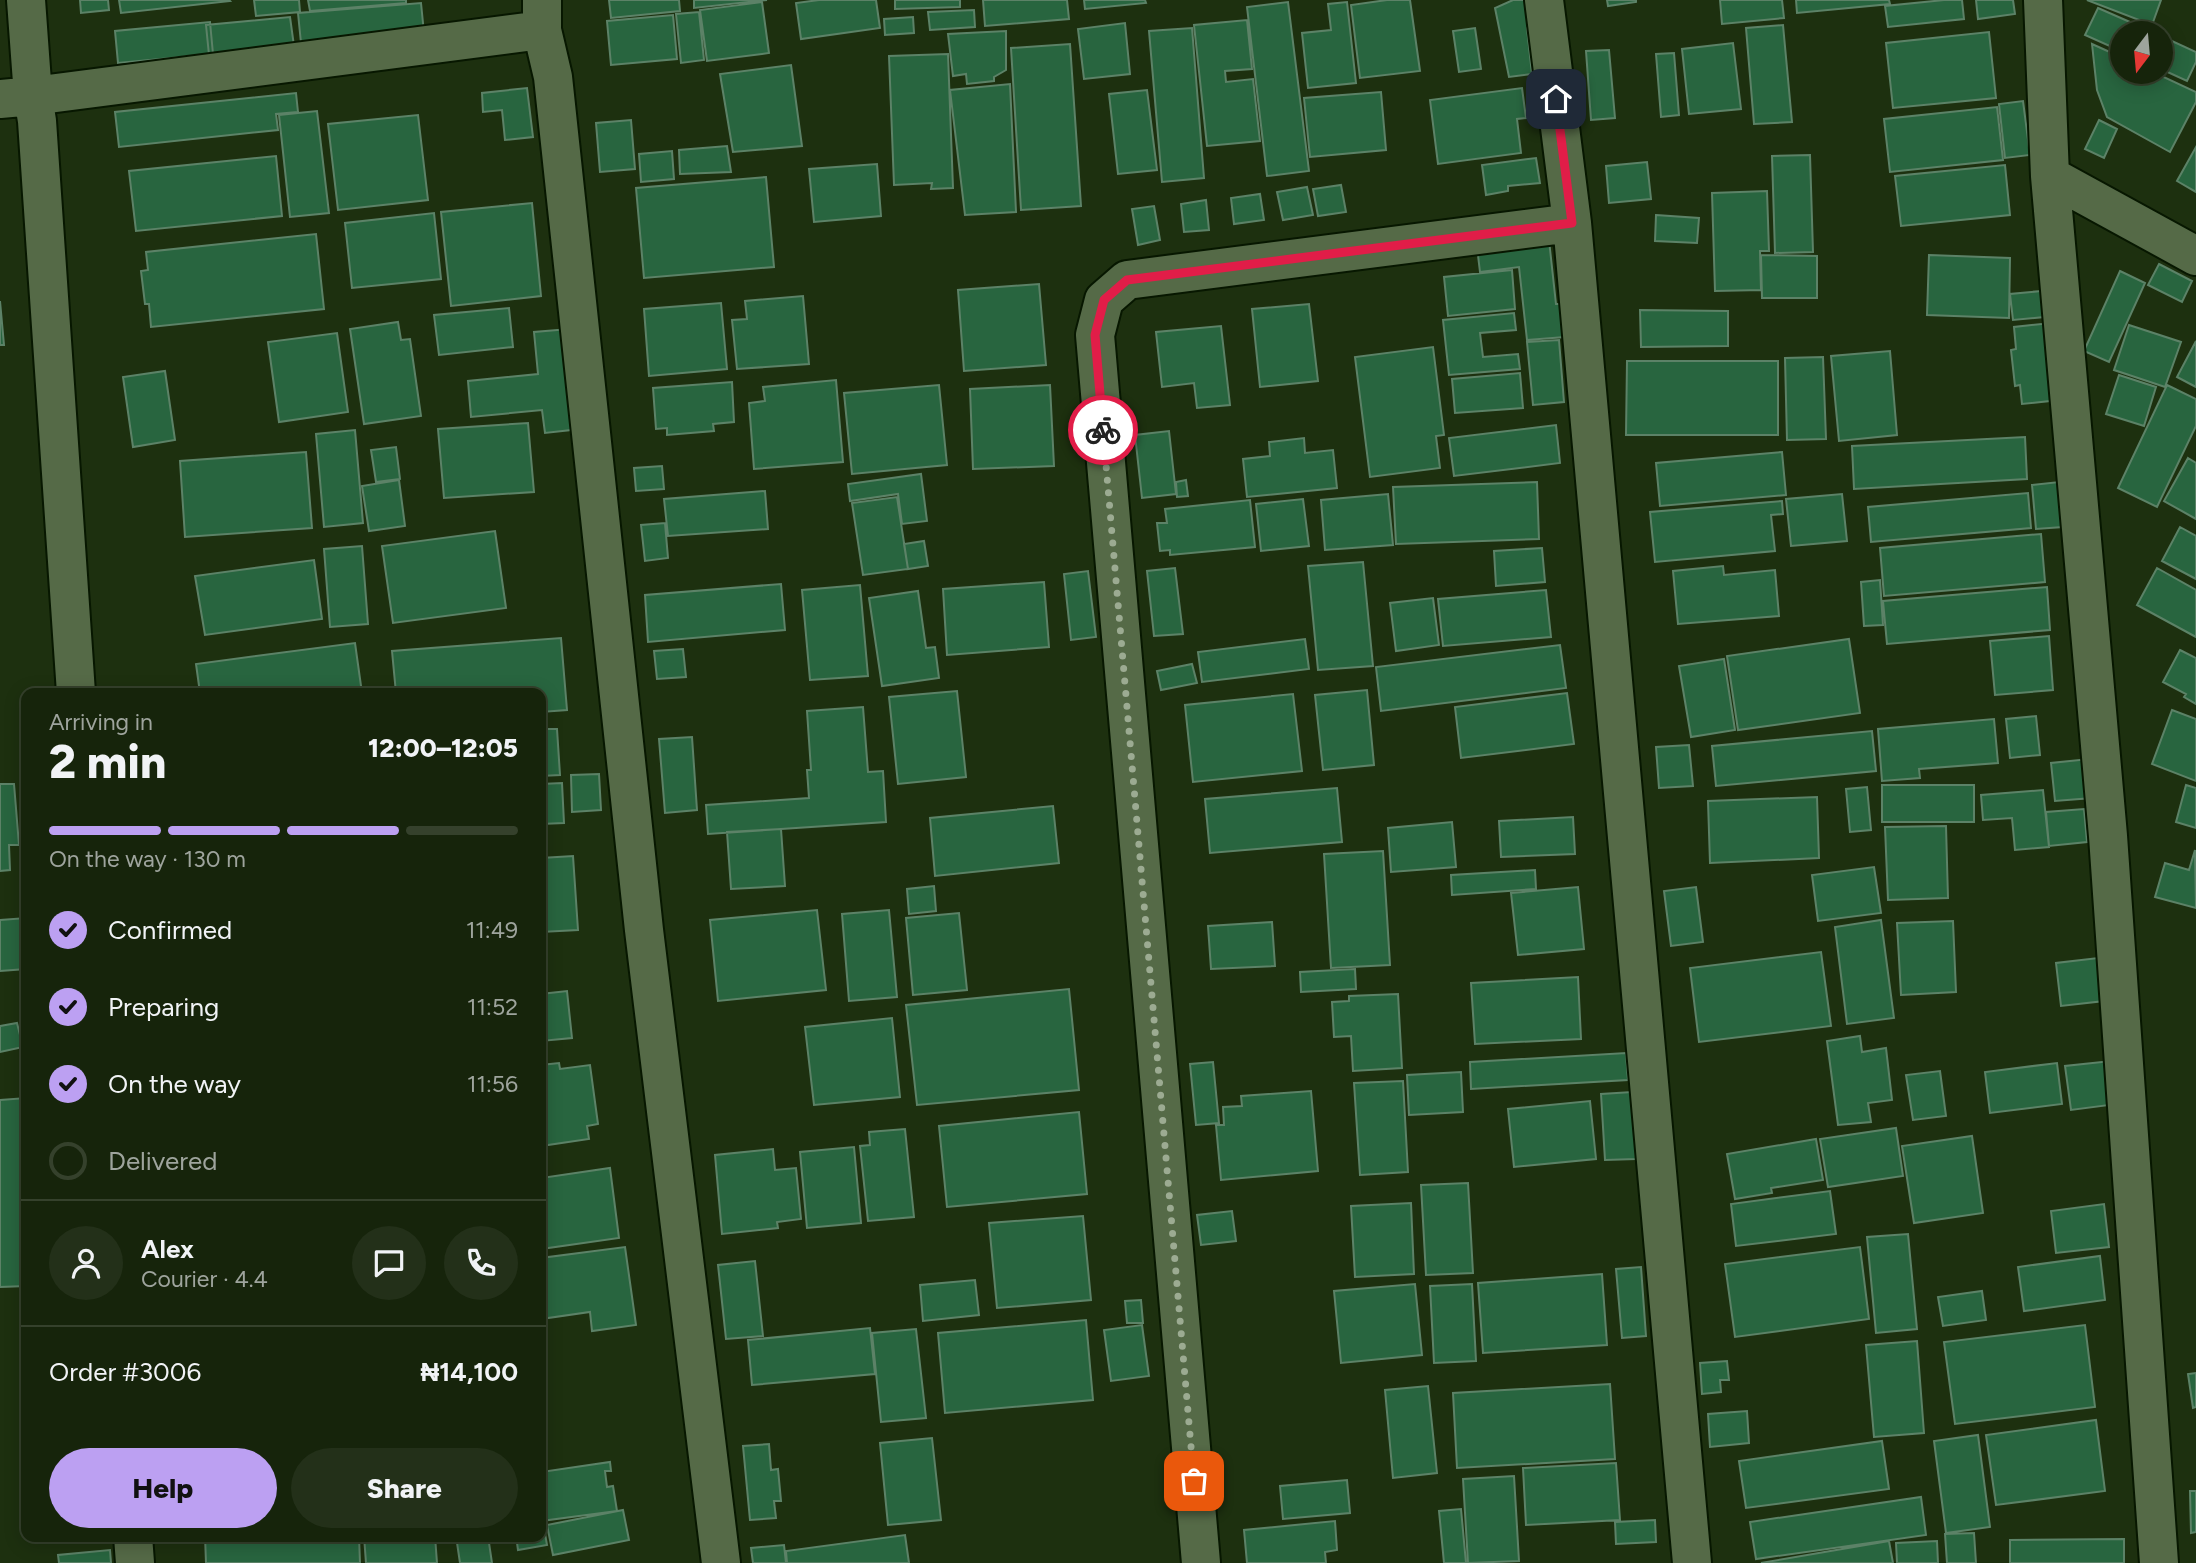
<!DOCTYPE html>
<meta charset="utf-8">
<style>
:root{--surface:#16240b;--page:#233019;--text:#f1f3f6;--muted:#9ea49d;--line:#35412c;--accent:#bca0f2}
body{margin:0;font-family:Figtree,sans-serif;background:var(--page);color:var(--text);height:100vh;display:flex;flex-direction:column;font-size:26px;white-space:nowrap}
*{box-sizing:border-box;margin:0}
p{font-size:23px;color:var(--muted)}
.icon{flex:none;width:38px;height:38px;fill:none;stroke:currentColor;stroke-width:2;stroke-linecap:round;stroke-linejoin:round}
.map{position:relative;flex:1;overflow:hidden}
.drawer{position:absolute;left:21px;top:688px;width:525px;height:854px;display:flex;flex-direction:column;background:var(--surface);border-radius:14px;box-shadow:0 4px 18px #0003,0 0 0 2px var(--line)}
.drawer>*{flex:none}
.needle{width:46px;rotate:196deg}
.buttons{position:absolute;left:2110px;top:21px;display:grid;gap:14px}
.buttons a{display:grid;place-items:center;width:63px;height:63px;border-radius:50%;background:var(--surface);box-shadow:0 4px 18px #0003,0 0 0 2px var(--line);font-size:35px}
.pin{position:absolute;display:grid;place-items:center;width:60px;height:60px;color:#fff;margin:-30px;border-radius:14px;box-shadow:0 4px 10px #0006}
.courier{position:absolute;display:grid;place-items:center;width:70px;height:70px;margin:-35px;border:5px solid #e11d48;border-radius:50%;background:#fff;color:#222;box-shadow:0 2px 9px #0007}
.overview em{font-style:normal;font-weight:800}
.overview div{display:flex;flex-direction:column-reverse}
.overview{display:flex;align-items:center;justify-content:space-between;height:119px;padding:0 28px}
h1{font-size:46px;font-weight:800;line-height:52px}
.bar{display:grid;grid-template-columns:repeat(4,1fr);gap:10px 7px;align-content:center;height:84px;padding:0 28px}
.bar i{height:9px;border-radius:5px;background:var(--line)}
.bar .current{background:var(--accent)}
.bar p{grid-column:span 4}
.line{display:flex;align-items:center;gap:18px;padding:0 28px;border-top:2px solid var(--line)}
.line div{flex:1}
.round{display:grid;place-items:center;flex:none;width:74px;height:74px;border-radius:37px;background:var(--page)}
ol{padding:0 28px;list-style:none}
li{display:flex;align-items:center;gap:21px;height:77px}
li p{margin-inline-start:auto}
li .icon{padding:7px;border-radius:50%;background:var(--accent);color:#111;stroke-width:4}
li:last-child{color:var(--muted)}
li i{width:38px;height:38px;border:4px solid var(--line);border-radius:50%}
.button{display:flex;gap:14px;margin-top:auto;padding:14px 28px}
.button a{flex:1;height:80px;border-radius:42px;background:var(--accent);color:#111;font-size:28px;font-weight:800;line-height:80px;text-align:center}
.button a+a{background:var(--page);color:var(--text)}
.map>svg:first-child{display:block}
.building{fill:#28653f;stroke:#5c8267;stroke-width:2}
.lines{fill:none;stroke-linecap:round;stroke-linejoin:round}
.street-casing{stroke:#071700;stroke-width:42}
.street{stroke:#556a47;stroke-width:38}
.done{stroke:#9cab92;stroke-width:7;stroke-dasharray:0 12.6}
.route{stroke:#e11d48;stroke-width:9}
</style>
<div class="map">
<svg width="2196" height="1563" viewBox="0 0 2196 1563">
<rect width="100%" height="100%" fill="#1d300f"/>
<!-- building -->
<path class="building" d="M80,0H108L109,10L81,13Z
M119,0H229L230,1L121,13Z
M254,0H299L300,12L256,16Z
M308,0H406V3L310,11Z
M609,0H679L680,11L611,18Z
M694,0H767L694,8Z
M819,0H876L880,28L801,39L796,3Z
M895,0H960V7L895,9Z
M983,0H1067L1069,19L985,26Z
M1084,0H1145L1146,3L1085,9Z
M1387,0H1410L1420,71L1360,78L1351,5Z
M1513,0H1530L1534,24L1527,28L1532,74L1509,77L1495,8Z
M1607,0H1636V2L1608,6Z
M1720,0H1782L1784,18L1722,24Z
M1796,0H1889L1890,4L1797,13Z
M1944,0H1962L1964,19L1888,27L1885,6Z
M1976,0H2013L2015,14L1978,19Z
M2087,0H2161L2152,25Z
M762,2L769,53L707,61L700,10Z
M1288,2L1309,171L1267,176L1247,7Z
M1347,2L1356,83L1308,88L1302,33L1331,30L1328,4Z
M421,3L424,33L301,43L298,13Z
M2098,8L2155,33H2123V52L2085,35Z
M974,10L975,27L930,30L928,12Z
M699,12L704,60L681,63L676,14Z
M673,15L677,59L611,65L607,21Z
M290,17L294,46L209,55L206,25Z
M913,17L914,33L885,35L884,19Z
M1247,20L1252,69L1225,71L1226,82L1253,79L1260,141L1207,146L1194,25Z
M210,22L213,54L118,63L115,31Z
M1125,23L1130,74L1084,79L1078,29Z
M1783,25L1792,122L1754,124L1746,28Z
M1192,28L1204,178L1162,182L1149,31Z
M1475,28L1481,69L1459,72L1453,31Z
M1006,31V70L994,77V81L967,84L966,74L953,76L948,34Z
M1989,32L1996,98L1893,108L1886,43Z
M2161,36L2196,52V62L2187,81L2161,69Z
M1733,43L1741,109L1689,114L1682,49Z
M1070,44L1081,206L1021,210L1011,48Z
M2092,44L2123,58V72H2153L2196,92V102L2170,152L2107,117L2097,90Z
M1609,50L1615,118L1591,120L1586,51Z
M1674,53L1679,115L1661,117L1656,54Z
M948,54L953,188L931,189L932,183L894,185L889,56Z
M791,65L802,146L733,152L720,74Z
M1010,84L1016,212L965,215L950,90Z
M527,88L533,137L505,140L502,110L483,112L482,93Z
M1522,88L1526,118L1517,119L1521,153L1438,164L1430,100Z
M1147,90L1157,170L1118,174L1109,94Z
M1381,92L1386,150L1310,157L1304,98Z
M296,93L298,112L276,114L278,130L119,147L115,112Z
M2023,101L2030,155L2005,158L1999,104Z
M1997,107L2003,160L1890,172L1884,119Z
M317,111L329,213L290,217L279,115Z
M418,115L428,200L338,210L328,124Z
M631,120L635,169L600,172L596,123Z
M2099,120L2117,129L2104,158L2085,149Z
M727,146L731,172L680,174L679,150Z
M2196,147V192L2177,181Z
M672,151L674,179L641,182L639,154Z
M1810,155L1813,252L1775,253L1772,156Z
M276,156L282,216L136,231L129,171Z
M1536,158L1540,183L1508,186V191L1486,195L1482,165Z
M1647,162L1651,199L1609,203L1606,166Z
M877,164L881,216L814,222L809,169Z
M2005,165L2010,215L1901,226L1895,176Z
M766,177L774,267L644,278L636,188Z
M1341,185L1346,212L1318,216L1313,189Z
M1307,187L1313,215L1283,220L1277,192Z
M1767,191L1769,251H1760L1761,290L1715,291L1712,193Z
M1260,194L1264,220L1234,224L1231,198Z
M1206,200L1209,230L1184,232L1181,204Z
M532,203L541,296L451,306L441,212Z
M1154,206L1160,240L1138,245L1132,209Z
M434,213L441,279L352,288L345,223Z
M1656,215L1699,218L1697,243L1655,241Z
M316,234L324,309L151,327L149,304H145L141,271L148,270L146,252Z
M1549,240L1556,304H1562L1565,337L1527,340L1519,267L1480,272L1477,247Z
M1761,255L1817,256V298H1762Z
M1929,255L2010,258L2009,318L1927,315Z
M2159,264L2192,281L2182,302L2148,285Z
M1512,270L1515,309L1448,316L1444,277Z
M2120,271L2145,283L2109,362L2084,351Z
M1039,284L1046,365L964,371L958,290Z
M2041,291L2044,317L2013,320L2010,294Z
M803,296L809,364L737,369L732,320L747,319L745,301Z
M0,301L4,345H0Z
M721,303L727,369L649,376L644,309Z
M1309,304L1318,381L1260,387L1252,309Z
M509,308L513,347L439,355L434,315Z
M1640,310L1728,311V346L1641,347Z
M1514,313L1516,330L1480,333L1483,357L1518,354L1520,369L1449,375L1443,320Z
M398,322L401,340L410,339L421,416L364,424L350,329Z
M2051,323L2059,400L2022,404L2020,385L2015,386L2011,350L2016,349L2014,327Z
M2129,325L2181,342L2165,387L2114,370Z
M1221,326L1230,405L1197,408L1194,383L1162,387L1156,332Z
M569,329L580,429L545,433L542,410L471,417L468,381L538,374L534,332Z
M337,333L348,412L279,422L268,342Z
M1559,340L1564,402L1533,405L1527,342Z
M2196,341V387L2177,377Z
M1433,347L1444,435L1436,436L1440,468L1370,477L1355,357Z
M1890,351L1897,435L1839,441L1831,356Z
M1823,357L1826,439L1787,440L1785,358Z
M1627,361H1778V435H1626Z
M165,371L175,440L133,447L123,377Z
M1520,373L1523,408L1455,413L1452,379Z
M2119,375L2156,387L2144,426L2106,414Z
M836,380L843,462L754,469L749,403L765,401L763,387Z
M732,382L734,422L713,424L714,431L667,435V428L656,429L653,388Z
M939,385L947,465L852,474L844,393Z
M1050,385L1054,466L973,469L970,389Z
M2167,385L2196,399V426L2157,507L2118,488Z
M528,423L534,492L444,498L438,429Z
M1556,425L1560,463L1454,476L1449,438Z
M355,430L363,523L324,527L316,434Z
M1169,431L1176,494L1142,498L1135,435Z
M2025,437L2027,479L1854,489L1852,446Z
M1304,438L1305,453L1333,450L1337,488L1247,497L1243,459L1270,456L1269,442Z
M396,447L400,479L376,482L371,450Z
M306,452L312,528L185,537L180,461Z
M1782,452L1786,495L1660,506L1656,463Z
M2188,458L2196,463V519L2164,501Z
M662,466L664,489L636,491L634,468Z
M921,474L927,521L902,524L898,494L850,501L848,484Z
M399,480L405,526L369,531L362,486Z
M1186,480L1188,496L1177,497L1176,482Z
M1537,482L1539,539L1396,544L1393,487Z
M2059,482L2063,527L2036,529L2032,485Z
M765,491L768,529L668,536L664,499Z
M2028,493L2031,528L1871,542L1868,507Z
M1388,494L1393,545L1325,550L1321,500Z
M1842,494L1847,541L1791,546L1786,499Z
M897,497L908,569L863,575L852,503Z
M1303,499L1309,546L1261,551L1256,504Z
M1250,500L1255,547L1170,555V550L1160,551L1157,523H1167L1165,509Z
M1782,501L1783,514L1771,515L1775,551L1655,562L1650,512Z
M665,523L668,558L645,561L641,525Z
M2180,527L2196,536V579L2162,561Z
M495,531L506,608L393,623L382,546Z
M2041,534L2045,582L1884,596L1880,548Z
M924,541L928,566L908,569L904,544Z
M362,546L368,624L330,627L324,549Z
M1542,548L1545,582L1496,586L1494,551Z
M314,560L322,619L205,635L195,576Z
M1363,562L1373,666L1318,670L1308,566Z
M1723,566L1724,575L1775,570L1779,616L1678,624L1673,571Z
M1175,568L1183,634L1154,636L1147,571Z
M2157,568L2196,590V637L2137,605Z
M1088,571L1096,637L1071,640L1064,574Z
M1880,580L1883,625L1864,626L1861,582Z
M1044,582L1049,647L947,655L943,589Z
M781,584L785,630L648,642L645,595Z
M860,585L868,676L810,680L802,590Z
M2047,587L2050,630L1887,644L1883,601Z
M1546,590L1551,637L1443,646L1438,599Z
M918,591L926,648L935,647L939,678L882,686L869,598Z
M1433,598L1439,645L1396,651L1390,603Z
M2049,636L2053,690L1995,695L1990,641Z
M561,638L567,710L541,712V693H396L392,651Z
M1305,639L1309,669L1202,682L1198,652Z
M1849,639L1860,713L1738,730L1727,656Z
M355,643L362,693H200L196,664Z
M1560,645L1566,688L1381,711L1376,667Z
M683,649L686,677L657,679L654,651Z
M2180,650L2196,658V704L2184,697L2186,694L2163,682Z
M1724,659L1735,730L1691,737L1679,666Z
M1192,664L1197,683L1161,690L1157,671Z
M1367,690L1374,765L1323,770L1315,695Z
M957,691L966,777L898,784L889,697Z
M1567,693L1574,744L1461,758L1455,707Z
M1293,694L1302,771L1193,782L1185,705Z
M863,707L868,772L883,771L886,822L708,834L706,805L809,798L807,770H811L807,711Z
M2172,710L2196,719V781L2152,764Z
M2036,716L2040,755L2010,758L2006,719Z
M1994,719L1998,763L1919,769L1920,778L1882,781L1878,729Z
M541,729H557L560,775L541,776Z
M1872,731L1876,771L1716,786L1712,746Z
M692,737L697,810L665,813L659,739Z
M1689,745L1693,786L1659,788L1656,747Z
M2089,759L2092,798L2055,801L2051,763Z
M599,774L601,810L572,812L571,775Z
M562,783L564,823L541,824V784Z
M0,784H14L19,845H9L10,870L0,871Z
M1882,785H1974V822H1882Z
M2186,785L2196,788V828L2176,822Z
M1867,787L1871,830L1850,832L1846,789Z
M1337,788L1342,842L1210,853L1205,799Z
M2043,790L2049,847L2015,850L2012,818L1983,820L1981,795Z
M1817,797L1819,858L1710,863L1708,801Z
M1053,806L1059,863L935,876L930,818Z
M2084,809L2087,842L2049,846L2046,812Z
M1573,817L1575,854L1501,857L1499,821Z
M1452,822L1456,867L1391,872L1388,828Z
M1946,826L1948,898L1888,900L1885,827Z
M781,829L785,886L731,889L727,832Z
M2195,850L2196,908L2155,897L2165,863L2189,870Z
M1383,851L1390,965L1331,968L1324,854Z
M573,856L578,930L541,932V858Z
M1874,867L1881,913L1818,921L1812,875Z
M1535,870L1536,889L1452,895L1451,875Z
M934,886L936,911L909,914L907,889Z
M1578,887L1584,949L1518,955L1511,893Z
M1696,887L1703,942L1671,946L1664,891Z
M817,910L826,990L718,1001L710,920Z
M889,910L897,997L849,1001L842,914Z
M959,913L967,990L913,995L906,918Z
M26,918V969L0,971V920Z
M1881,920L1894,1018L1847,1024L1835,927Z
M1953,921L1956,992L1901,995L1897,923Z
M1272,922L1275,966L1211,969L1208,926Z
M1821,952L1831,1026L1699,1042L1690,968Z
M2098,958L2104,1001L2061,1006L2056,963Z
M1355,969L1356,989L1301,992L1300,972Z
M1578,977L1581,1039L1475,1044L1471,983Z
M1069,989L1079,1090L917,1105L906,1005Z
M567,991L572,1038L541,1041V994Z
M1398,994L1402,1068L1353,1071L1351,1036L1334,1037L1332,1002L1349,1001V996Z
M892,1018L900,1097L814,1105L805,1027Z
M17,1023L23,1047L0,1052V1026Z
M1860,1036L1862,1052L1886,1048L1892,1100L1868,1103L1871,1122L1838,1125L1827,1041Z
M1626,1053L1628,1080L1471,1089L1470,1062Z
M2111,1061L2117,1104L2071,1110L2065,1066Z
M1213,1062L1219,1123L1196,1125L1190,1064Z
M559,1063L560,1069L590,1065L598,1124L587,1126L589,1139L541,1146V1065Z
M2057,1063L2062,1104L1990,1113L1985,1072Z
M1940,1071L1946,1116L1913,1120L1906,1075Z
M1461,1072L1463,1112L1409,1115L1407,1075Z
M1403,1081L1408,1172L1360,1175L1354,1083Z
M1311,1091L1318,1171L1221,1180L1216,1125H1224L1223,1107L1242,1106L1241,1096Z
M1632,1092L1636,1159L1605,1160L1601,1094Z
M26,1098V1286L0,1287V1100Z
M1590,1101L1596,1159L1514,1167L1508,1109Z
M1079,1112L1087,1194L947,1207L939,1126Z
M1896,1128L1903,1176L1828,1187L1820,1139Z
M905,1129L914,1217L868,1221L860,1146L870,1145L869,1132Z
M1972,1136L1983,1213L1914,1223L1902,1146Z
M1816,1139L1823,1180L1771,1188L1772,1193L1735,1199L1727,1154Z
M854,1147L861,1223L807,1228L800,1152Z
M773,1149L775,1170L796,1168L801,1219L777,1222L778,1228L722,1234L715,1155Z
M610,1168L619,1238L541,1249V1178Z
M1468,1183L1473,1273L1426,1275L1421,1185Z
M1830,1191L1836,1234L1736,1246L1731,1204Z
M1411,1203L1414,1274L1355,1277L1351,1206Z
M2104,1204L2109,1247L2056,1253L2051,1211Z
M1232,1211L1236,1241L1201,1245L1197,1215Z
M1083,1216L1091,1300L997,1308L989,1223Z
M1908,1234L1917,1329L1876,1333L1867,1237Z
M625,1247L636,1325L592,1331L590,1312L541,1319V1258Z
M1860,1247L1869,1319L1735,1337L1725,1264Z
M2100,1256L2105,1300L2024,1311L2018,1267Z
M755,1261L763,1336L726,1339L718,1265Z
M1641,1267L1646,1336L1622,1338L1616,1269Z
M1602,1274L1607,1345L1483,1353L1478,1283Z
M975,1280L979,1315L923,1321L920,1285Z
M1415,1284L1422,1355L1341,1363L1334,1291Z
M1472,1284L1476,1361L1434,1363L1430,1286Z
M1982,1291L1986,1320L1943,1326L1938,1297Z
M1141,1300L1143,1323H1127L1125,1301Z
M1086,1320L1093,1400L945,1413L938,1333Z
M1142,1325L1149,1376L1111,1381L1104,1330Z
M2085,1325L2095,1407L1955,1424L1944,1342Z
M870,1328L875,1374L752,1385L748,1340Z
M916,1329L926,1418L881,1422L872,1333Z
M1917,1341L1924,1433L1874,1437L1866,1345Z
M1727,1361L1729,1380H1720L1721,1392L1702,1394L1700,1363Z
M2196,1373V1407L2193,1408L2188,1374Z
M1610,1384L1615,1459L1457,1468L1453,1393Z
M1428,1386L1437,1473L1393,1478L1385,1390Z
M1747,1411L1749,1443L1710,1447L1708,1414Z
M2096,1420L2105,1491L1996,1505L1986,1435Z
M1978,1435L1990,1527L1946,1533L1934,1441Z
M932,1438L941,1520L888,1525L880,1443Z
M1882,1441L1889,1489L1746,1508L1739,1461Z
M769,1444L771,1470L778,1469L781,1501H774L776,1518L750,1520L743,1446Z
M610,1462L611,1471H605L607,1487L613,1486L617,1511L541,1521V1472Z
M1616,1463L1620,1520L1526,1525L1523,1468Z
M1514,1476L1519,1561L1468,1563L1463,1479Z
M1347,1480L1350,1513L1283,1519L1280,1486Z
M2190,1491H2196V1532L2191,1533Z
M1921,1497L1926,1535L1756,1559L1750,1522Z
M1461,1509L1466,1563H1444L1439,1511Z
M623,1510L629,1540L553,1555L547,1525Z
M1655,1520L1656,1542L1616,1544L1615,1522Z
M1335,1521L1337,1550L1325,1552L1326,1563H1247L1244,1530Z
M541,1522H543L547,1545L518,1550L516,1536H541Z
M1974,1533L1976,1563H1947L1945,1534Z
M905,1535L909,1563H787L786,1551Z
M205,1536H359L360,1563H206Z
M364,1536H435L437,1563H366Z
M456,1536H488L492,1563H460Z
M2124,1539V1563H2010V1540Z
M1889,1541L1893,1563H1761Z
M1937,1541L1938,1563H1897L1896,1543Z
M784,1545L786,1563H753L751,1548Z
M110,1550L111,1563H59L58,1555Z"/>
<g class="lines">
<!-- street casing -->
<g class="street-casing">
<path id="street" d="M26,0L33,96L37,121L76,693
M542,0V30L553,77L644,930L721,1563
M1544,0L1572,223L1692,1563
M2043,0L2050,176L2108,836L2159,1563
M0,99L33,96L542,30
M2050,176L2196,256
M133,1536L135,1563
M1201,1563L1095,335L1104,300L1127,280L1572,223"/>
</g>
<!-- street -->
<use href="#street" class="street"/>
</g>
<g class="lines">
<!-- done -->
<path class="done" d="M1103,430L1194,1481"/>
<!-- route -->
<path class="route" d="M1103,430L1095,335L1104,300L1127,280L1572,223L1556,99"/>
</g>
</svg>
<div class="buttons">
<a><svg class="needle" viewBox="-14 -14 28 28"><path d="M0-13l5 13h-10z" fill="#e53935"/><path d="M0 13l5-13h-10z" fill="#9ea49d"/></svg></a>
</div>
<div class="pin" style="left:1194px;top:1481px;background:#ea580c"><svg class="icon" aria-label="bag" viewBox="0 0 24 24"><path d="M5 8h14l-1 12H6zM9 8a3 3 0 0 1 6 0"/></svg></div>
<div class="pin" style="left:1556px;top:99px;background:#1f2937"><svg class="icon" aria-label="home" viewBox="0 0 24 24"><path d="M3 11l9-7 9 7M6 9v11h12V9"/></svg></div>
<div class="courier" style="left:1103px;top:430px"><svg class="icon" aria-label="bike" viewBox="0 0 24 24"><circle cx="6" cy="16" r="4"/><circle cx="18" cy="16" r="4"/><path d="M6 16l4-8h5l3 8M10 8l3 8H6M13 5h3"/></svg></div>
<section class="drawer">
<div class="overview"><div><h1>2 min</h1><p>Arriving in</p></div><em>12:00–12:05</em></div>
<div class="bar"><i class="current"></i><i class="current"></i><i class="current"></i><i></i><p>On the way · 130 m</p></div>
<ol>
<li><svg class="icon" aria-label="check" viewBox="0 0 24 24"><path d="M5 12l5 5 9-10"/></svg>Confirmed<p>11:49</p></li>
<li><svg class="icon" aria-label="check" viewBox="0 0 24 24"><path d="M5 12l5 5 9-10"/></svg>Preparing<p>11:52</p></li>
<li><svg class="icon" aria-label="check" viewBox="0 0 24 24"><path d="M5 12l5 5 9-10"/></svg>On the way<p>11:56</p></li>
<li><i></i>Delivered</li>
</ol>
<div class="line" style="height:126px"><a class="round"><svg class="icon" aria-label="person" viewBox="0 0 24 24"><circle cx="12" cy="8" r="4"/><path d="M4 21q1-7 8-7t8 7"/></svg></a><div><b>Alex</b><p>Courier · 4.4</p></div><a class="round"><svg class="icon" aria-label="chat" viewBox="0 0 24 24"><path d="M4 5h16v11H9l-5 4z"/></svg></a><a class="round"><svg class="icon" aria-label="phone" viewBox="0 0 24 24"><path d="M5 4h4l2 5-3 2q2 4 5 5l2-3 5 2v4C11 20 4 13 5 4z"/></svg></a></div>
<div class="line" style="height:91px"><div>Order #3006</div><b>₦14,100</b></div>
<div class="button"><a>Help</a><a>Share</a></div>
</section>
</div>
